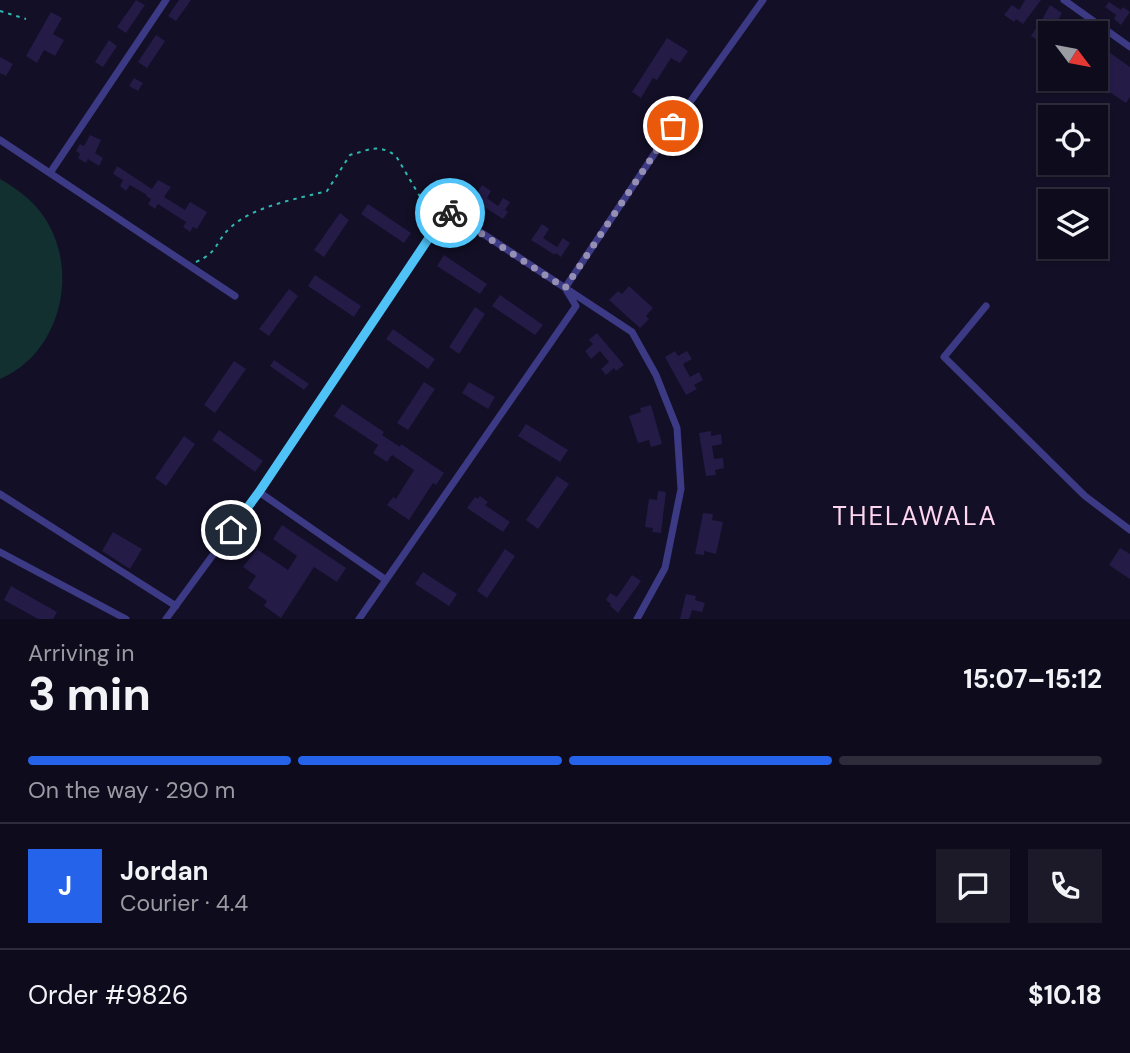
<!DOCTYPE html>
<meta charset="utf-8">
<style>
:root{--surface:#0e0b1c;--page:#1c1929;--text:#f1f3f6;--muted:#9b9ba3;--line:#2e2b3b;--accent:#2563eb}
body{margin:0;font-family:"DM Sans",sans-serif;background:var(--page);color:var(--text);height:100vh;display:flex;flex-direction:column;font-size:26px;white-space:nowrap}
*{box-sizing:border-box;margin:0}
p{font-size:23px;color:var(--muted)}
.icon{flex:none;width:38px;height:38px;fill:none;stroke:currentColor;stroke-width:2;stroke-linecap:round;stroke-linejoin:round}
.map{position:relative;height:619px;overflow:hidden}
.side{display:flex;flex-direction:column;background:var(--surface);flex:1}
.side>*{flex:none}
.needle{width:46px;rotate:122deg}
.fabs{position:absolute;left:1038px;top:21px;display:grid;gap:14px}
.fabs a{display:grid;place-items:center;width:70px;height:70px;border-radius:0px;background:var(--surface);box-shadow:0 2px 5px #0004,0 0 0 2px var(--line);font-size:35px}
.pin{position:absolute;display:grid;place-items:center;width:60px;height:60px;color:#fff;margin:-30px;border:4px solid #fff;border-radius:50%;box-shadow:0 2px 7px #0007}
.courier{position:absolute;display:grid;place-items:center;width:70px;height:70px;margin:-35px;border:5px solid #4fc3f7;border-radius:50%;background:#fff;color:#222;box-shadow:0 2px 9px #0007}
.summary em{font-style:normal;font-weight:700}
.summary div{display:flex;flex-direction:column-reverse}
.summary{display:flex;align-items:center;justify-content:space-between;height:119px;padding:0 28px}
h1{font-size:46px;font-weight:700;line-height:52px}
.bar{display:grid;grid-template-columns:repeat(4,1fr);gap:10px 7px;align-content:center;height:84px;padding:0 28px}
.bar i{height:9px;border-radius:5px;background:var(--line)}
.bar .selected{background:var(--accent)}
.bar p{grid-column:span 4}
.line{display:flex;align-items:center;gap:18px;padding:0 28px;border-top:2px solid var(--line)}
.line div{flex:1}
.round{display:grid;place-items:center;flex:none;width:74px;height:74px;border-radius:0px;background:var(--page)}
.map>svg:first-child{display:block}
.green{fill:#12302f}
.building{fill:#241b47}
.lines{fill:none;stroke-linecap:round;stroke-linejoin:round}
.path{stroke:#2fb8b0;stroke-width:2;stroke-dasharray:3.5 5;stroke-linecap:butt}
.minor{stroke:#3d3a85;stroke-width:7}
.done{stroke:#948fb3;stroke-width:7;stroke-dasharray:0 12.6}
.route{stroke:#4fc3f7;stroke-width:9}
.labels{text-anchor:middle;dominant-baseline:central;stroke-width:5;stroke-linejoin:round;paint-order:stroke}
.quarter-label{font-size:26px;letter-spacing:2px;fill:#ffd6f0;stroke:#130f26}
</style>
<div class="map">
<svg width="1130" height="619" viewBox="0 0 1130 619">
<rect width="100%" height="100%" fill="#130f26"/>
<!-- green -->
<path class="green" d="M0,179C21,191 39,205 50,227C78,280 57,355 0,379Z"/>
<!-- building -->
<path class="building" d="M136,0L145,5L126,33L117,27Z
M179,0H191L176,21L168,16Z
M1025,0H1041L1023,24L1016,19L1014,22L1004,15L1012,5L1019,10Z
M1109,2L1121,10L1123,7L1130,12L1121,25L1114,19L1116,15L1105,7Z
M1050,5L1062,13L1056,24L1050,20V25L1044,34L1050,37V48L1031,36L1036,28L1037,29Z
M51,12L62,18L53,34L64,40L55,56L44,50L37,63L26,56Z
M156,35L165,41L147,68L138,62Z
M667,38L688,51L680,63L671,58L657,80L653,78L641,98L632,92Z
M109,40L117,46L103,67L95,62Z
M1102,47L1130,67V97L1126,103L1097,84L1095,88L1080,79H1096V56Z
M0,57L13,64L6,76L0,73Z
M134,78L143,83L138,91L129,86Z
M90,135L101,140L95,153L103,158L99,166L88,159L86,163L78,158L80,154L76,151L80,144L84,146Z
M117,166L152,189L158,180L171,187L164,197L185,210L190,202L207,212L197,229L193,227L190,232L183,227L186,222L158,204L155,209L148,204L151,199L146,196L147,195L130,185L126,191L120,186L123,180L113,174Z
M482,185L491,191L487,198L498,206L503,198L510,202L505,210L508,212L503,219L467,196L472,189L477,193Z
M368,204L411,233L404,243L361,214Z
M340,213L349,220L324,257L314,250Z
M542,224L549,229L543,238L557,247L563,238L570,243L561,257L556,253L555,255L531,240Z
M444,255L487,284L480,294L437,266Z
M315,275L361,306L354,317L308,286Z
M629,286L653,308L646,316L649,319L640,328L609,300L618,291L622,294Z
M289,289L298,296L269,336L259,329Z
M500,295L543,325L535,335L492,306Z
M475,307L485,314L459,354L449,347Z
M393,329L435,359L428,369L386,339Z
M597,333L624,365L616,371L614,368L606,375L601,369L609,362L600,351L591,359L585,351L593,344L589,340Z
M675,351L678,356L687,351L692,359L683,364L690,377L699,372L703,380L694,385L697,389L686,395L665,357Z
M274,360L309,384L304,390L270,366Z
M234,361L246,369L215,413L204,405Z
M424,382L435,389L408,430L397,423Z
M469,382L495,397L488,409L462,393Z
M342,404L384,432L382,435L400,447L401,444L444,473L436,485L433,483L409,520L387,505L393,497L396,499L414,470L392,455L387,462L373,453L378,445L334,416Z
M651,405L662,444L651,447L649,440L638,443L629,416L641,412L640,408Z
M526,424L568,450L560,462L518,436Z
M219,430L263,461L255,472L212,440Z
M711,431V436L721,434L722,444L712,446L714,459L723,458L724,468L715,470L716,475L706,476L699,433Z
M184,436L195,444L166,486L155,478Z
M557,476L569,484L538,529L526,520Z
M658,491L666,492L661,533L652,532L653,528L645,527L649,499L657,500Z
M480,496L488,502L485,505L510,522L503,532L467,508L475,497L478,499Z
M703,513L713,514L712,520L723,522L716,554L704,551V555L695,554Z
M282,525L346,568L337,582L314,567L281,618L264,606L267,601L248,588L256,576L243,567L257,549L288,570L297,556L273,539Z
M113,532L142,549L130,569L102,551Z
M1120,548L1130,554V579L1109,565Z
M505,549L515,556L487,598L477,591Z
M423,572L457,594L449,606L415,584Z
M632,575L641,581L618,613L610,606L611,604L606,600L610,593L617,597Z
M11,586L57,612L53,619H38L4,600Z
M686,594L696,596L695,600L705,603L702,612L692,610L689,619H680Z"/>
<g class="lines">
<!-- path -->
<path class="path" d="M0,11L26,19
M196,262C219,252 215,242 230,228C253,206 297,199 327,191L350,155C369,150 378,143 396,156L432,217"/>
<!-- minor -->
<path class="minor" d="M1064,0L1130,47
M0,140L235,296
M50,173L166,0
M986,306L944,357L1085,496L1130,530
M259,492L386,580
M0,494L176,606
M0,552L126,619
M166,619L259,492L447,210L632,332L656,375L677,428L681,489L665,568L637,619
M359,619L576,306L565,288L673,126L763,0"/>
</g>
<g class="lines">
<!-- done -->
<path class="done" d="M450,213L565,288L673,126"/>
<!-- route -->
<path class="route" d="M231,530L259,492L447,211L450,213"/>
</g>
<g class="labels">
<!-- quarter labels -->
<g class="quarter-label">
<text x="915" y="516">THELAWALA</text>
</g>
</g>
</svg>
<div class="fabs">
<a><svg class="needle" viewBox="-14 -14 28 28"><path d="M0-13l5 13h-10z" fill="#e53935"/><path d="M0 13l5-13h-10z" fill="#9b9ba3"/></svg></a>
<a><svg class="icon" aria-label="locate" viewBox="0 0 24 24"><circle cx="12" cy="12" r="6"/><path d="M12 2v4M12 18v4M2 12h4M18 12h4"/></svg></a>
<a><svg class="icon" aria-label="layers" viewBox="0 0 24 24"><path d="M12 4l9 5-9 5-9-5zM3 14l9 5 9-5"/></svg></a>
</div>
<div class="pin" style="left:673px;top:126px;background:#ea580c"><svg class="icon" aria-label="bag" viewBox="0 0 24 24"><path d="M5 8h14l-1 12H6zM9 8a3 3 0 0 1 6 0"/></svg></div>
<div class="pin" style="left:231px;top:530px;background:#1f2937"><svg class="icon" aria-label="home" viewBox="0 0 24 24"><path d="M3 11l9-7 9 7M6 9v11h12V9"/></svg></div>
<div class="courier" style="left:450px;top:213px"><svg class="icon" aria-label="bike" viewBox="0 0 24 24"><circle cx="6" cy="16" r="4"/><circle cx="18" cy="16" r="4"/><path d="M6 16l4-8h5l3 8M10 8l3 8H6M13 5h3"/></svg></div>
</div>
<section class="side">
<div class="summary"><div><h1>3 min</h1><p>Arriving in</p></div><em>15:07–15:12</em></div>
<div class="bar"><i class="selected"></i><i class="selected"></i><i class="selected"></i><i></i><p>On the way · 290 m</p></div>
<div class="line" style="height:126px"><b class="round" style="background:var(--accent);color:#fff">J</b><div><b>Jordan</b><p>Courier · 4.4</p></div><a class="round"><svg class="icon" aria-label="chat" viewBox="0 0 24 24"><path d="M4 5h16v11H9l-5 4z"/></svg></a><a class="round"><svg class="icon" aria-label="phone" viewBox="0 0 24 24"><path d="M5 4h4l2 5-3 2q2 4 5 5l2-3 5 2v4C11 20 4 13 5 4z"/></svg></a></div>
<div class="line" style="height:91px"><div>Order #9826</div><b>$10.18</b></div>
</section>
